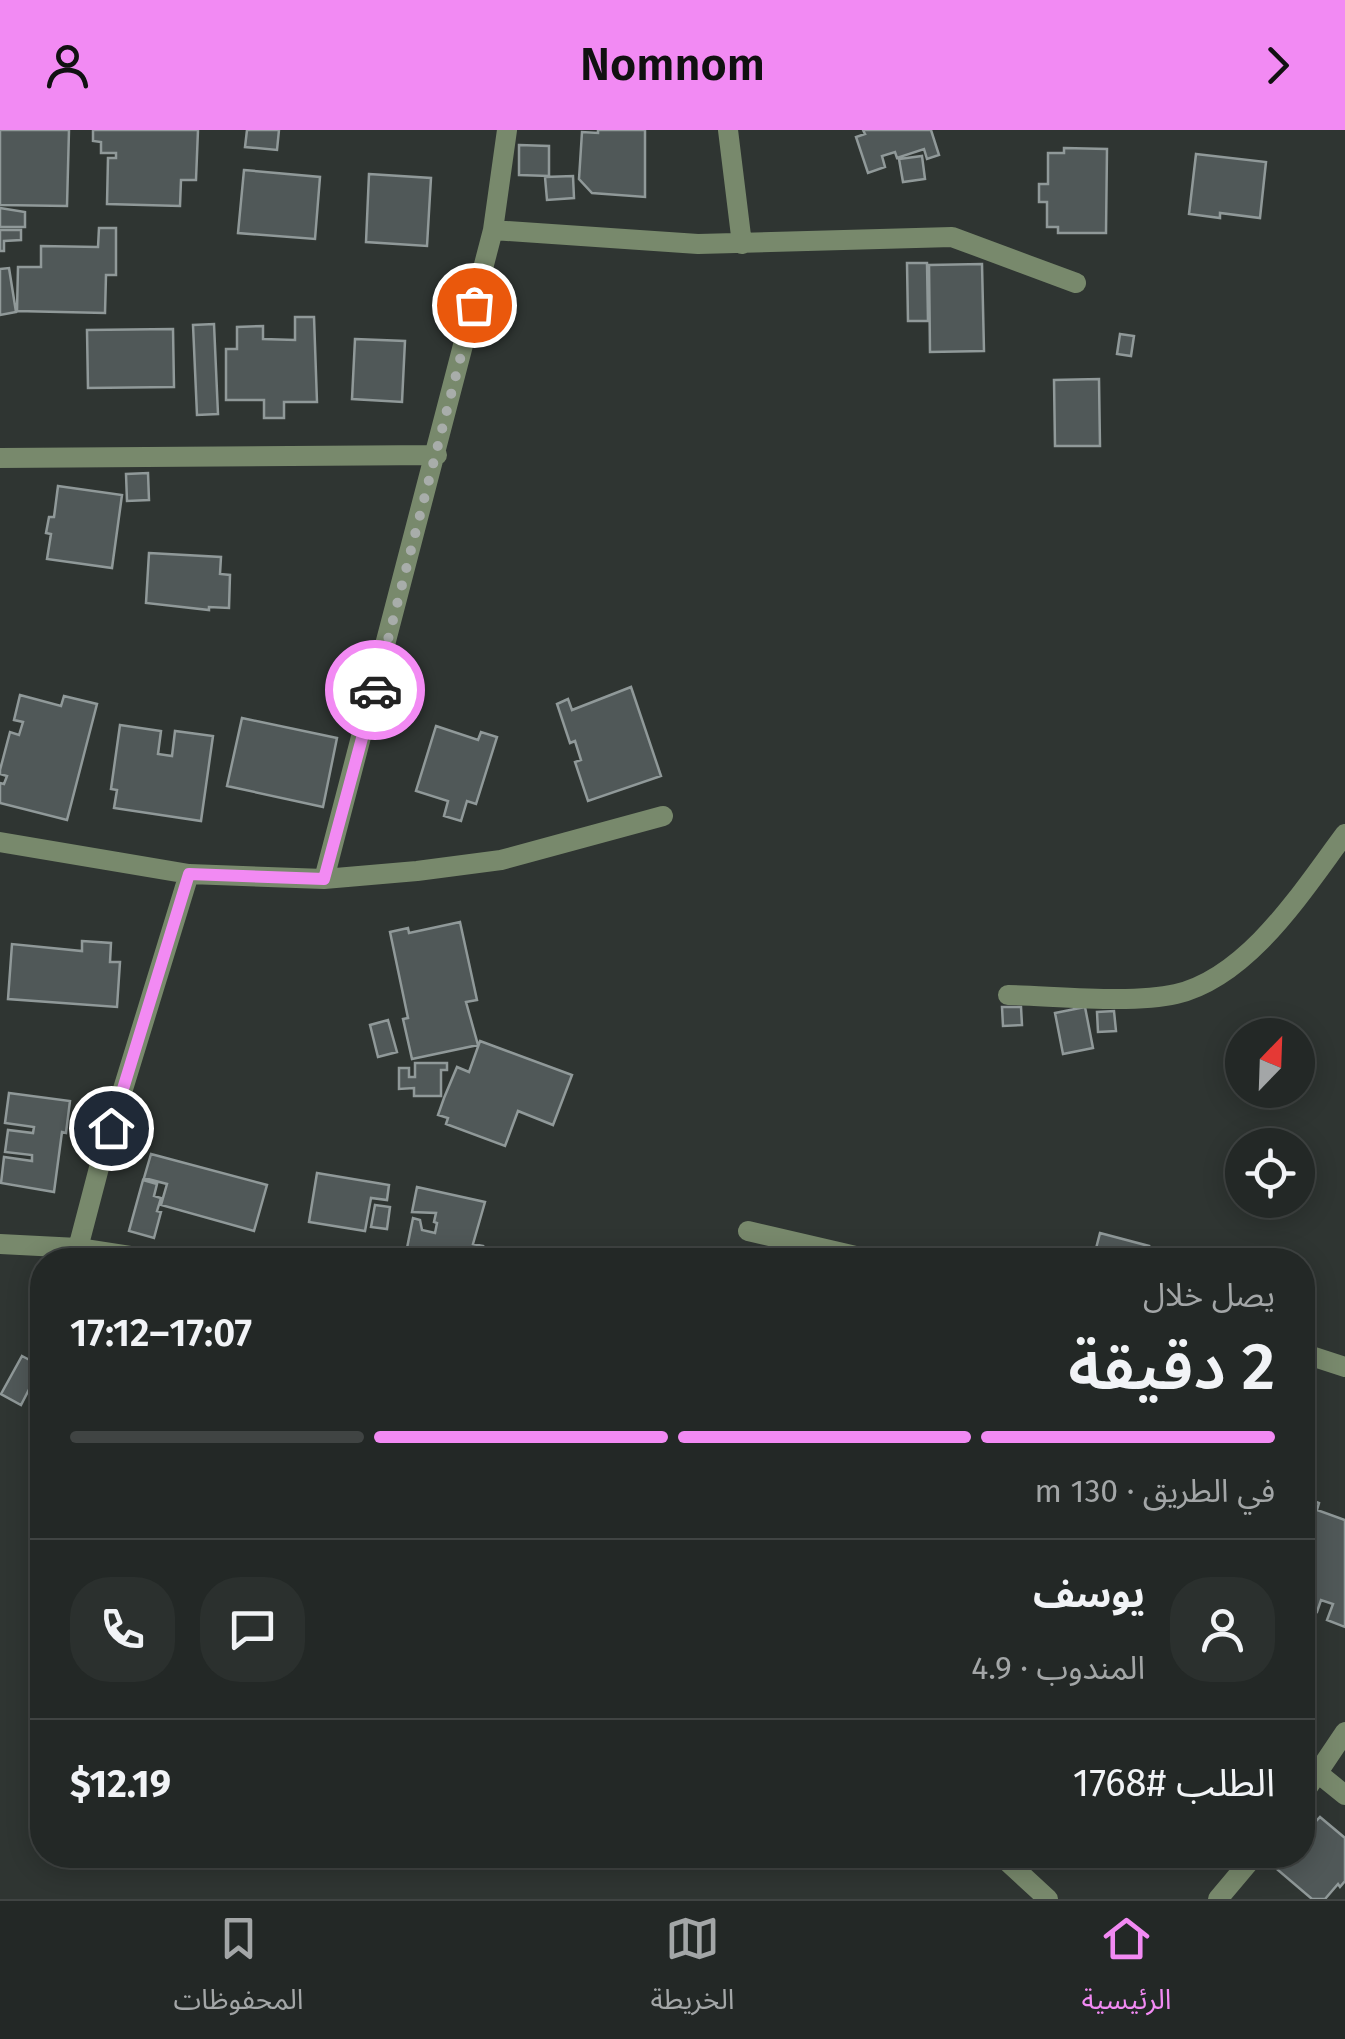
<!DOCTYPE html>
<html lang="ar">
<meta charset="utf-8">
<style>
:root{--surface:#232826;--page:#2b302e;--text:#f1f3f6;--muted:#a3a6a7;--line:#404443;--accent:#f28af3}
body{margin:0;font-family:"Fira Sans","Noto Sans Arabic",sans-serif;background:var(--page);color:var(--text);direction:rtl;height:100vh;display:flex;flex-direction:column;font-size:38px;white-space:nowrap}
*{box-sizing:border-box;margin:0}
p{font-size:32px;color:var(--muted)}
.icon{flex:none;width:55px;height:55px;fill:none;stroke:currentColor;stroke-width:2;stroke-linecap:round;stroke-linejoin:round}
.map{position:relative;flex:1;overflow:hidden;direction:ltr}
.sheet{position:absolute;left:30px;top:1118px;width:1285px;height:620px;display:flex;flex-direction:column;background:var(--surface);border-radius:40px;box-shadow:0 5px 25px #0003,0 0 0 2px var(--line);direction:rtl}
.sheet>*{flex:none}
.needle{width:65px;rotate:23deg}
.buttons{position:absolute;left:1225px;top:888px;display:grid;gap:20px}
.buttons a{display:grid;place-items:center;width:90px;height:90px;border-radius:50%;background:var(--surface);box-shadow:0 5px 25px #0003,0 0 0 2px var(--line);font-size:50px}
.pin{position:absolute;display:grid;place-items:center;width:85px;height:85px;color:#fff;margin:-42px;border:5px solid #fff;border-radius:50%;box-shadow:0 2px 10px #0007}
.courier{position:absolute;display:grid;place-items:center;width:100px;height:100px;margin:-50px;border:8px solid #f28af3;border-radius:50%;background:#fff;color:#222;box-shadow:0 2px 12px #0007}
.summary em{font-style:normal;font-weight:600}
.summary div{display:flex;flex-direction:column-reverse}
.summary{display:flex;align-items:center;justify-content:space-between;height:170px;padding:0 40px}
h1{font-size:65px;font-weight:600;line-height:75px}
.bar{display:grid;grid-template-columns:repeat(4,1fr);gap:15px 10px;align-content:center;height:120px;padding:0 40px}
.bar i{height:12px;border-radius:8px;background:var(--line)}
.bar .current{background:var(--accent)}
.bar p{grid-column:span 4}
.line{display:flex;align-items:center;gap:25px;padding:0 40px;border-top:2px solid var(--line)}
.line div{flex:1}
.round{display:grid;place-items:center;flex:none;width:105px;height:105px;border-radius:40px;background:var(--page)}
header{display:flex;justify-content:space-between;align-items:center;height:130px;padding:0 40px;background:var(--accent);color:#111;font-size:45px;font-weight:600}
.tabs{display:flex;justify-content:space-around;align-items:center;height:140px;border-top:2px solid var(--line);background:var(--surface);font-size:28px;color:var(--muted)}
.tabs a{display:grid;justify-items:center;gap:5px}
.tabs .current{color:var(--accent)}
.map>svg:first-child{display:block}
.building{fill:#505858;stroke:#909999;stroke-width:2.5}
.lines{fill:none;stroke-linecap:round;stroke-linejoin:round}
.street{stroke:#78896c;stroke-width:20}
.done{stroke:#a8adaa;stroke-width:10;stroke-dasharray:0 18}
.route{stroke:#f28af3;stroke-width:12}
</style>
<header><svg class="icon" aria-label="forward" viewBox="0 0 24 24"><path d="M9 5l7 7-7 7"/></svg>Nomnom<svg class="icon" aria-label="person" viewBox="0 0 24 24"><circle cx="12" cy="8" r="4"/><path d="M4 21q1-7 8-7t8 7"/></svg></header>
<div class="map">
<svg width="1345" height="1769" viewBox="0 0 1345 1769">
<rect width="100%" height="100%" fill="#2f3532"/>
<!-- building -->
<path class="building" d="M0,0H69L67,76L0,75Z
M93,0H198L196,50H181L180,76L107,74L108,28H116V23H101V12L93,11Z
M247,0H279L277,20L245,17Z
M598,0H645V67L592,63L579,49L582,2L598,3Z
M863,0H931L939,25L927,29L924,19L897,28L895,22L882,26L885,37L868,43L856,7L865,4Z
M519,15L549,16V46L519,45Z
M1064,18L1107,19L1106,103H1058V97H1047V72H1039V54H1048V23H1064Z
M1196,24L1266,32L1260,88L1220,83V88L1189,84Z
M922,26L925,49L903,52L899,29Z
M244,40L320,47L315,109L238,103Z
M369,44L431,48L427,116L366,112Z
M573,46L574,68L547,70L545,47Z
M0,78L25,82V97H0Z
M99,98H116V145H106L105,183L17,181L18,137H41V116L98,117Z
M0,100H21V110L4,111V121H0Z
M907,133H927L928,191H908Z
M982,134L984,221L930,222L929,135Z
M9,138L16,182L0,185V139Z
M295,187H314L317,272H284V288H264V270H226V219H237V197L263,196V209L295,210Z
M214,194L218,284L197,285L193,195Z
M173,199L174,257L88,258L87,200Z
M1120,204L1134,206L1131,226L1117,224Z
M355,209L405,211L402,272L352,269Z
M1099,249L1100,316H1055L1054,250Z
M148,343L149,370L127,371L126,344Z
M58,356L122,365L112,438L47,429L51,404L46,403L49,387H54Z
M149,423L221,427L220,444L230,445L229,478L209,477V480L146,473Z
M631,557L661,646L588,671L575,632L581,630L575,611L570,613L557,574L568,569L572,580Z
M20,565L61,576L64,566L97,574L67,690L0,673V653L4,654L7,646L0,644V640L10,602L19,605L23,592L14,590Z
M242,588L337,608L323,677L227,656Z
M120,595L161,601L158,624L172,626L175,601L213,606L201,691L114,678L117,660L111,659Z
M436,596L478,610L481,602L497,607L476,674L467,671L461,691L444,686L448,671L416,661Z
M460,792L477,870L466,872L478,915L412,929L403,889L408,888L390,802L408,798L409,803Z
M82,811L111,813L110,832H120L117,877L8,869L12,814L82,821Z
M1002,877H1021L1022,895L1003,896Z
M1085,877L1093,918L1063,924L1055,883Z
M1114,881L1116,901L1098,902L1097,882Z
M388,890L397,922L378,927L370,895Z
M480,911L572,945L553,995L518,981L505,1016L446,994L448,988L438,985L444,968L457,937L469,942Z
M415,933H447V940H441V966H414V958L399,959V938H409V947H415Z
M9,963L70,971L66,1003L62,1002L54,1062L1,1053L4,1027L32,1031V1025L5,1022L8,1000L33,1003L34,997L5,993Z
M151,1024L267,1055L254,1101L161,1075L167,1054L144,1048Z
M317,1043L389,1055L387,1070L371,1068L365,1101L309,1092Z
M143,1050L157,1054L154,1066L161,1068L157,1081L161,1082L154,1108L129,1101Z
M417,1057L485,1072L473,1114L483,1116L480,1130H458L407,1118L413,1088L420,1090L422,1100L435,1103L437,1093L434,1092L436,1083L412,1082Z
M375,1075L390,1077L387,1099L371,1097Z
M1100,1103L1149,1116L1145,1130H1093Z
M22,1226L41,1236L21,1275L1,1264Z
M1303,1367L1319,1373L1317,1380L1345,1390V1497L1327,1490L1333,1474L1321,1470L1317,1482L1303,1477L1307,1465L1302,1464Z
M1320,1687L1345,1708V1751L1340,1757L1338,1754L1325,1769H1312L1272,1735L1281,1725H1302V1706Z"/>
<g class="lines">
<!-- street -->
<path class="street" d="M728,0L742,114
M493,100L698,114L952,107L1076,153
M0,328L437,325
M0,712L189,744L324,749L417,741L501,730L663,686
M324,749L493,100L507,0
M1008,865C1055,866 1133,874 1176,864C1249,847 1303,760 1345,704
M748,1101L873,1130
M0,1114L78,1118L156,1130
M78,1118L100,1034L189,744
M1302,1223L1345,1237
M1319,1644L1345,1665
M1302,1666L1345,1602
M1000,1725L1048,1769
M1218,1769L1255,1725"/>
</g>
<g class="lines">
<!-- done -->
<path class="done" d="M375,560L474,175"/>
<!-- route -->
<path class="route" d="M111,998L189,744L324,749L375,560"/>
</g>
</svg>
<div class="buttons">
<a><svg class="needle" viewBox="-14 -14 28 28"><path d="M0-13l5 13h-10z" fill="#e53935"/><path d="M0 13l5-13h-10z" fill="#a3a6a7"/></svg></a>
<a><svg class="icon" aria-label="locate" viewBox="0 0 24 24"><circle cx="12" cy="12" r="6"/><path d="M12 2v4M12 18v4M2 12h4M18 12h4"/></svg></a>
</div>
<div class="pin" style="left:474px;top:175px;background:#ea580c"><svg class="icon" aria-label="bag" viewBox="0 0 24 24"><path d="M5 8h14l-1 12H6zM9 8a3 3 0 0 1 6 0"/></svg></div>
<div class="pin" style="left:111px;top:998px;background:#1f2937"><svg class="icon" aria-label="home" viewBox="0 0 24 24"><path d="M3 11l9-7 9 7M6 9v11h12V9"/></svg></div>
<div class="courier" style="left:375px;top:560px"><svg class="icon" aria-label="car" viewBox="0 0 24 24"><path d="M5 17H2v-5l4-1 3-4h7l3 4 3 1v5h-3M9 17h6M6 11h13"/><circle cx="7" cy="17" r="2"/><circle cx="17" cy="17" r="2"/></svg></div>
<section class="sheet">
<div class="summary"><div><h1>2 دقيقة</h1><p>يصل خلال</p></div><em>17:07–17:12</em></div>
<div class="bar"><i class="current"></i><i class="current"></i><i class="current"></i><i></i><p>في الطريق · 130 m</p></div>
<div class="line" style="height:180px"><a class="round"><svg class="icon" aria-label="person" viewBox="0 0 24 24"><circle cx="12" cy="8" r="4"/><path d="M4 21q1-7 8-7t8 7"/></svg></a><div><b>يوسف</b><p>المندوب · 4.9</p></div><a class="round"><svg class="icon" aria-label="chat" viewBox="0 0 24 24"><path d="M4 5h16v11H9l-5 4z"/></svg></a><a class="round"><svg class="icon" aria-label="phone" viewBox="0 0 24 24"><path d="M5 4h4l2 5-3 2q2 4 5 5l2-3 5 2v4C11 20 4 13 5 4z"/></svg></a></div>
<div class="line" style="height:130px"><div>الطلب #1768</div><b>$12.19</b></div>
</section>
</div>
<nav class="tabs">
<a class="current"><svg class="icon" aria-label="home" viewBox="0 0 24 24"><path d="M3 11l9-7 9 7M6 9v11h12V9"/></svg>الرئيسية</a>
<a><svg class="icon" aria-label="map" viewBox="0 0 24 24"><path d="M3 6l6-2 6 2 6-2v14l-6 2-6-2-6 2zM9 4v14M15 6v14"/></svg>الخريطة</a>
<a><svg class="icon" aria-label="saved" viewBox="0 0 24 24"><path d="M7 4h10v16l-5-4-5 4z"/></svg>المحفوظات</a>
</nav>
